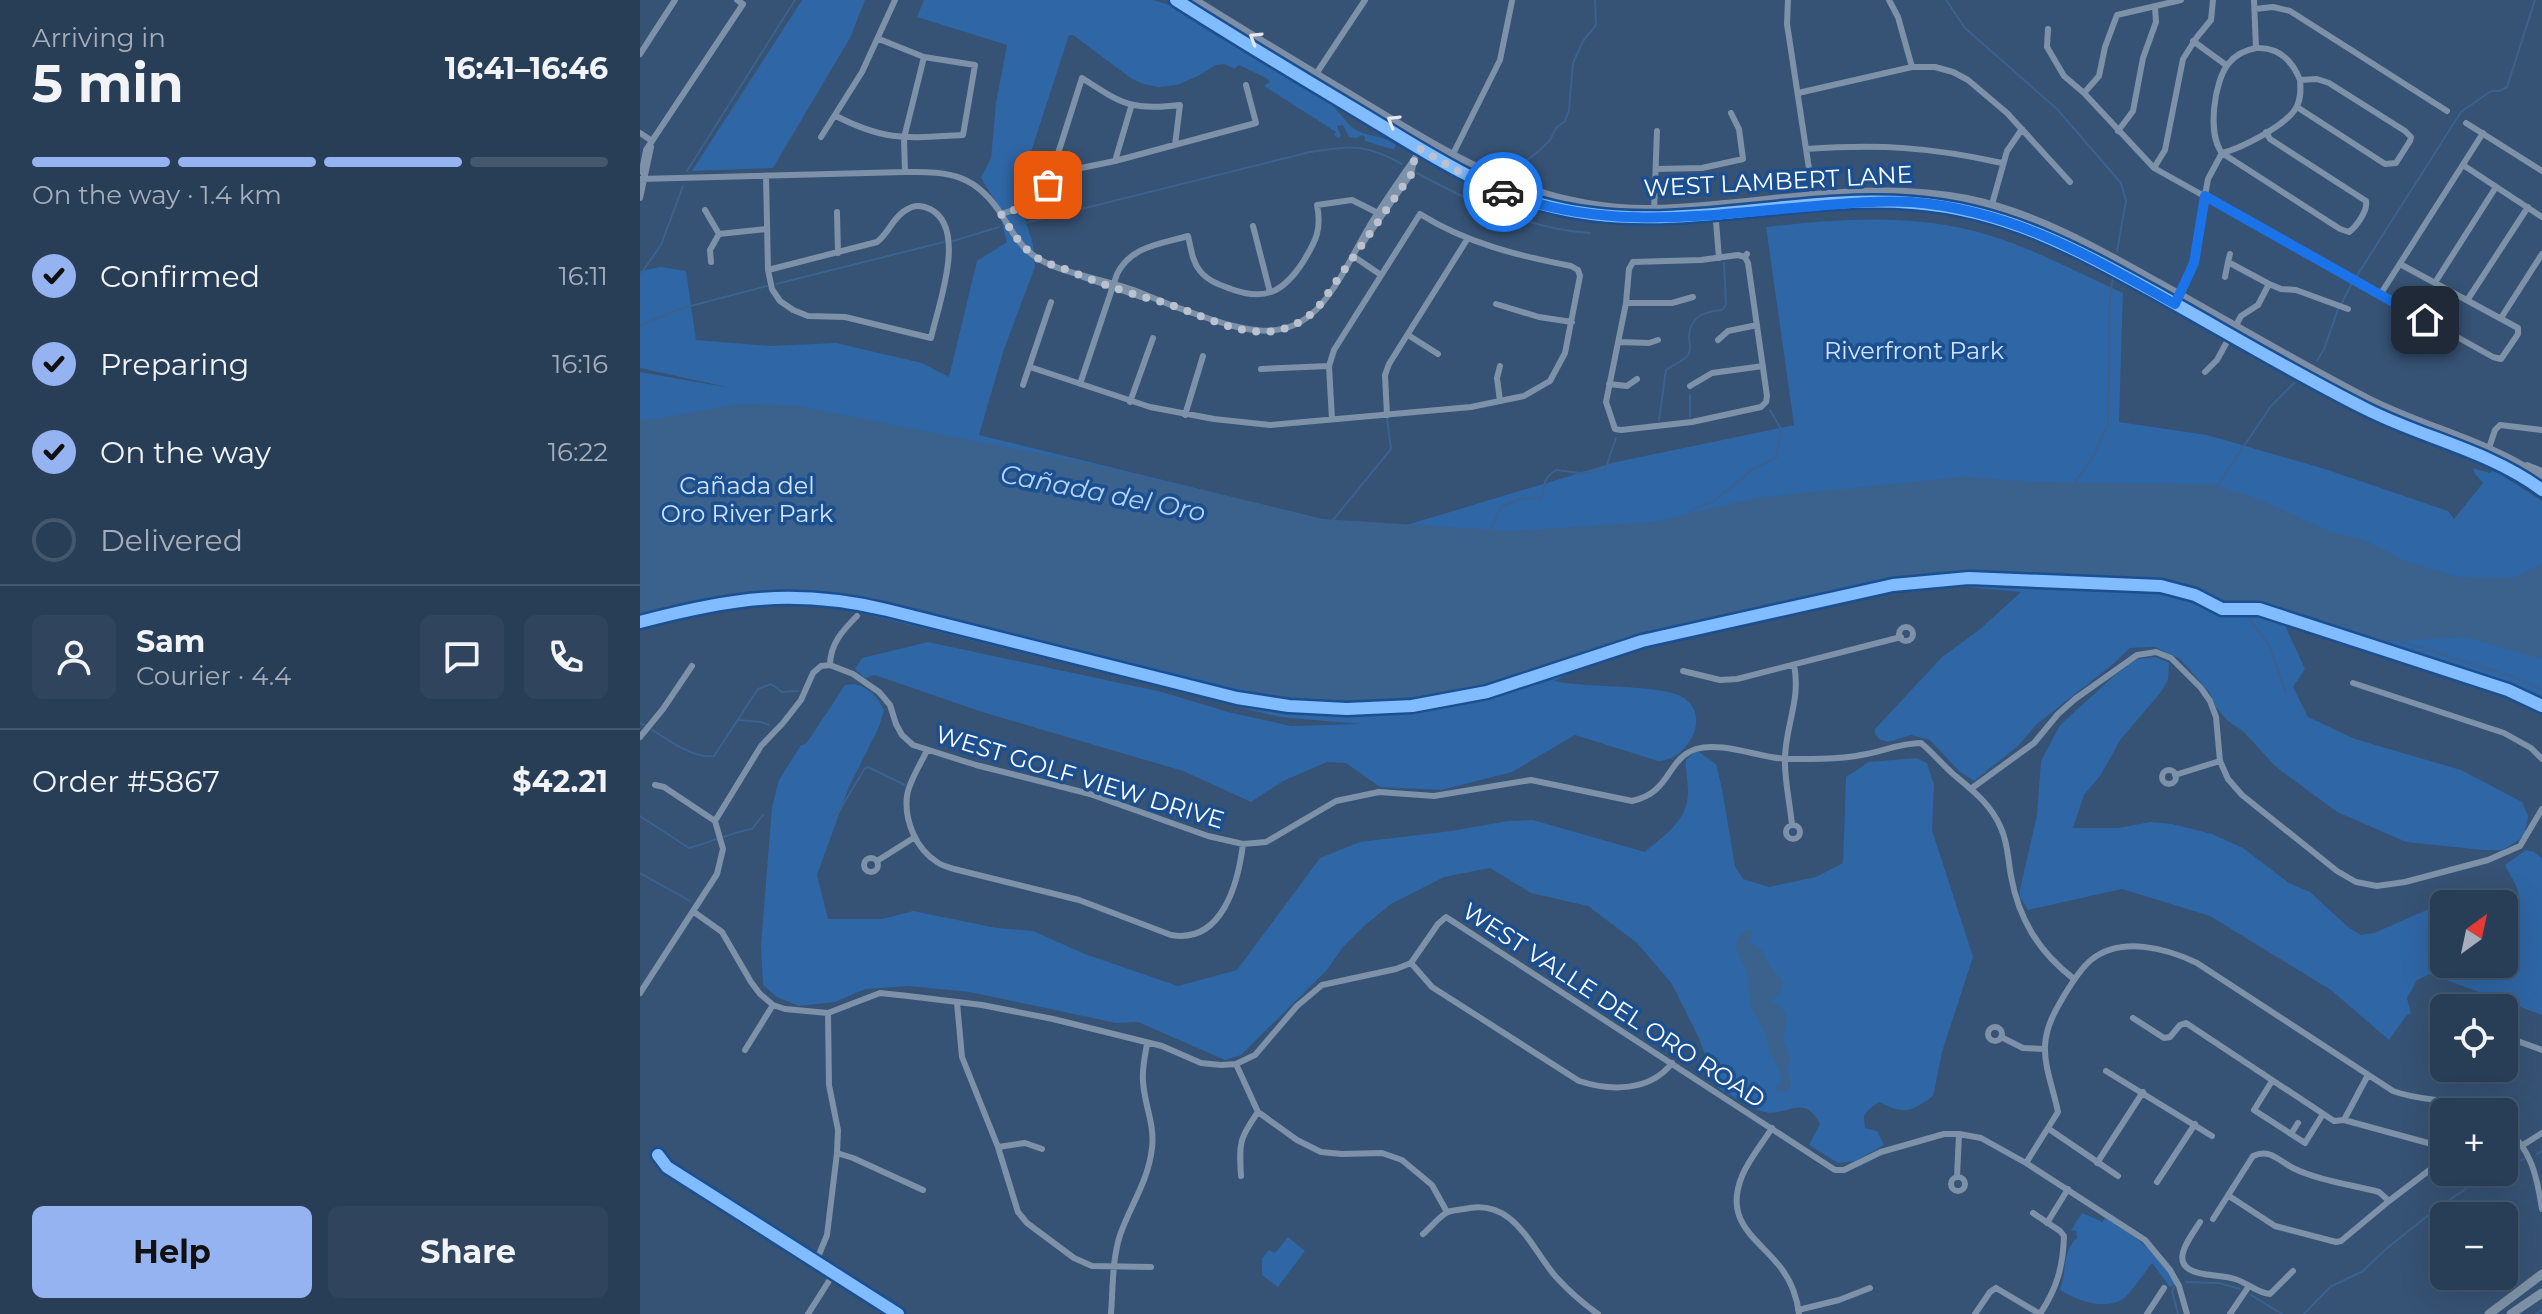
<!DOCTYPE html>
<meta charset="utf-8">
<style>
:root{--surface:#283e57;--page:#30455d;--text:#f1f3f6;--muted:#a5aeba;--line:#44576d;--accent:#95b2f1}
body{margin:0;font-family:Montserrat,sans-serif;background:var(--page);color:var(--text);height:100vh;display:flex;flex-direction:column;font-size:30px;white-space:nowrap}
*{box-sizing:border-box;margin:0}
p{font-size:26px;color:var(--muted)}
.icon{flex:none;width:44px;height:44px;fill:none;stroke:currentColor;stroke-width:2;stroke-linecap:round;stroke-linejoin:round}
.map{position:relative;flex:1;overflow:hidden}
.sheet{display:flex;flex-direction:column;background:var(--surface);width:640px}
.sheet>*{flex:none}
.needle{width:52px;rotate:33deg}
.controls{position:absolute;left:1790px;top:890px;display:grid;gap:16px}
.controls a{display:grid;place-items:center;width:88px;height:88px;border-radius:12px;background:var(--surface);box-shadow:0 8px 32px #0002,0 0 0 2px var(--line);font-size:40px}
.pin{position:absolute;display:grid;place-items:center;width:68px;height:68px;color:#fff;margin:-34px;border-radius:16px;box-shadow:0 4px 12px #0006}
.courier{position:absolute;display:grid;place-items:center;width:80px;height:80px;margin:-40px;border:6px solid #1a73e8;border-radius:50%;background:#fff;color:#222;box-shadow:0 2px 10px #0007}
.head em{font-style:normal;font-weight:700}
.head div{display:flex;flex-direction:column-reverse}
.head{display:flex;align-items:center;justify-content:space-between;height:136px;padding:0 32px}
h1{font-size:52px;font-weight:700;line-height:60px}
.bar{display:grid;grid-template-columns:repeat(4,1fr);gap:12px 8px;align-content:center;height:96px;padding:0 32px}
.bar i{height:10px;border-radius:6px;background:var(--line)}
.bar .active{background:var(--accent)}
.bar p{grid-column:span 4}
.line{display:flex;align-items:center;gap:20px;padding:0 32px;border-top:2px solid var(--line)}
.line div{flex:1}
.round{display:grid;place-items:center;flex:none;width:84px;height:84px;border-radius:12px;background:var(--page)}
ol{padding:0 32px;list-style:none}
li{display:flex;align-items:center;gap:24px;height:88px}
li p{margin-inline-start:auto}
li .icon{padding:8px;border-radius:50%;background:var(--accent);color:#111;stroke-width:4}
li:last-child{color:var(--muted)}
li i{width:44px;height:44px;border:4px solid var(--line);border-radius:50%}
.button{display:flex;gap:16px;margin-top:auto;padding:16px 32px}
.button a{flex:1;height:92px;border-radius:12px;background:var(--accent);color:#111;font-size:32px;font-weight:700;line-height:92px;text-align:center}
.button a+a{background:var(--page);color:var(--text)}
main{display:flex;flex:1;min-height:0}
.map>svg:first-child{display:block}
.green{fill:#2f66a5}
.water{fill:#3b618d}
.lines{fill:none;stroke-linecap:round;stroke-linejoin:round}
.stream{stroke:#3b618d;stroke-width:2}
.minor{stroke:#7d92a8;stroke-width:6}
.major{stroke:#7d8ea7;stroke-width:8}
.highway{stroke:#7e92a7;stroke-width:9}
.cycleway-casing{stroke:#1b4f8f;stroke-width:17}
.cycleway{stroke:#80bcff;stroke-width:12}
.oneway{stroke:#e5e8ed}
.done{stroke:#b9c2ce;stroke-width:8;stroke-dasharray:0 14.4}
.route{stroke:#1a73e8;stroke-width:10}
.labels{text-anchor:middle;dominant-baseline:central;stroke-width:7;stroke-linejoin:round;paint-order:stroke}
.street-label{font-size:24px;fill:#fff;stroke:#1b4f8f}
.park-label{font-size:24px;fill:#cfe3fa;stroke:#1b4f8f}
.water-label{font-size:26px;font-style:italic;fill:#b5d3f5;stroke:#1b4f8f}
</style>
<main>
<section class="sheet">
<div class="head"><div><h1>5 min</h1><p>Arriving in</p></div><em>16:41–16:46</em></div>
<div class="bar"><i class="active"></i><i class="active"></i><i class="active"></i><i></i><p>On the way · 1.4 km</p></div>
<ol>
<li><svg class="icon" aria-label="check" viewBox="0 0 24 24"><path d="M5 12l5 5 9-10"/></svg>Confirmed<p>16:11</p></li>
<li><svg class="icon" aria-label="check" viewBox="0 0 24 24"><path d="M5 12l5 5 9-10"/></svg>Preparing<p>16:16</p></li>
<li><svg class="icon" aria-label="check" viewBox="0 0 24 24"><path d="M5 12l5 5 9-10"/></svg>On the way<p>16:22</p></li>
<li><i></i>Delivered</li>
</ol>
<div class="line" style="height:144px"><a class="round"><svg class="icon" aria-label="person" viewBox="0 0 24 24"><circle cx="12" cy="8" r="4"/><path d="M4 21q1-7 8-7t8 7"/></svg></a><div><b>Sam</b><p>Courier · 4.4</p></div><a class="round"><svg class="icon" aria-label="chat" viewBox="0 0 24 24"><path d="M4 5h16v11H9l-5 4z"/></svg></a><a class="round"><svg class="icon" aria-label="phone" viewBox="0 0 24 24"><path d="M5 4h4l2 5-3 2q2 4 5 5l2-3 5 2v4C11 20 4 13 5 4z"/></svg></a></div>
<div class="line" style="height:104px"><div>Order #5867</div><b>$42.21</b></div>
<div class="button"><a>Help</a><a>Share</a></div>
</section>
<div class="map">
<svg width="1902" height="1314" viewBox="0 0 1902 1314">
<rect width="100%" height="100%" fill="#365274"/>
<!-- green -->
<path class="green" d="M162,0H225L210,38L133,168L52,171Z
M284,0H513L529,5L689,103C700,111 708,127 718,131C733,138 740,134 756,145L754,149C744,148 735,143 725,141V137L722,135L717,138L709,137L703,125L697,126L701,136L698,138L694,134L696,132L624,86L630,82L628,79L599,65L594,69L585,64L576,65L558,76L537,85L518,87L504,84L492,79L433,35H429L377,195L393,244L395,267L364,349L339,435L715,527L750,530L976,462L1154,425L1126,227C1197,219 1264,214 1334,231C1386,244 1434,271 1483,293L1479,422L1567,435L1685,469L1808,511L1814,519L1843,483L1835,474L1833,468L1850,473L1854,470L1902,501V708L1862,691L1644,623L1665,669L1653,687L1668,717L1715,739L1821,770L1882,802L1888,816L1885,833L1879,840L1862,850H1843L1766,842L1697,812L1635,766L1604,732L1588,721L1575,706L1569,692L1540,659L1515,647L1490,648L1473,664L1397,724L1378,746L1334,781L1319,771L1290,740L1271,735L1248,742L1239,739L1235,734V729L1302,657L1339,630L1381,592L1303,585L1254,591L978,650L914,681C942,688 1025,684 1044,698C1072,718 1047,760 1018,761L935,735L872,772L801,790L740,787L706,763L687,762L643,781L611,802L543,771L342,712L235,675L225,678L215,669L222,658L288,642L522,692L588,712L651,726L721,724L639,717L181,603L80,606L0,630V372L91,388L0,368V271L21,267L46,271L56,340L131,346L196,343L282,363L309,377L337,261L367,242L357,204L341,178L351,158L356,103L367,45L277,17Z
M1516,657L1529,663L1528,680L1521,692L1481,739L1460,776L1444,795L1433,828H1479L1510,822L1532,824L1572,834L1603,848L1649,883L1670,892L1708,927L1721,935L1734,933L1789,909L1804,907V964H1864V909C1892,899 1872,882 1865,865L1886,850L1894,852L1902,858V1015L1790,974L1777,980L1767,998L1771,1014L1767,1015L1749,1040L1691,990L1570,916L1482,889L1388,910L1380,897V889L1397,815L1401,761L1420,725L1474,676L1497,659Z
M215,684C229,688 237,696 244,710L239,727L209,787L177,875L188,919H242L273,911L357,928L393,931L445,954L538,986L597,970L680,858L720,842L811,831L868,821L893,820L1005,852C1024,835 1048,821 1048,792C1048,781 1045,771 1046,760L1055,752H1059L1076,764L1082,789L1095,866L1103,879L1129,887L1176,877L1203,863L1206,777L1229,762L1277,758L1287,763L1294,785L1292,830L1333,957L1302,1052L1293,1096C1271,1112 1265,1115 1239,1102L1228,1110L1224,1116L1225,1128L1237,1131L1244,1145L1215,1161L1198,1163L1169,1145L1180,1124C1164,1092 1147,1117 1124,1112C1109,1108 1092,1095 1078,1088L1058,1036L1032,984L997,943L948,906L891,893L850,868L804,877L751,904L724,926L703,947L687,970L601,1055L585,1060L498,1022L476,1023L330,992L268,986L225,989L195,1002L159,1006L137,997L123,985L121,945L132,807L139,780L161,745L166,744L205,685Z
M1442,1213L1461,1221V1223L1466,1217C1495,1236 1519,1253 1535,1284L1530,1287L1512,1263C1505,1272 1491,1293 1483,1299C1463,1311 1437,1300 1420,1290C1427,1272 1422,1251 1437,1238L1436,1231L1431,1230Z
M648,1237L665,1251L638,1287L622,1275V1258L629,1250L635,1253Z"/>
<!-- water -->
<path class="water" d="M98,404L158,406L452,464L683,519L870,531L1016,522L1115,498L1324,477L1391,482L1572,484L1618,499L1691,532L1725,540L1765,561L1818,577L1873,578L1902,564V659L1825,637L1733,642L1608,601L1586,604L1560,588L1536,581L1468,577L1356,574L1286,575L1233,580L1004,634L871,678L823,690L774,698L709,703L635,697L370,632L206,594L122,591L77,597L0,615V420L17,419Z
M1110,930L1112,933L1109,943L1122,950L1129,966L1143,982L1141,990L1132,1001L1144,1011L1147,1018L1143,1041L1150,1058L1147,1069L1151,1085L1148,1090L1139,1092L1135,1088L1142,1082L1140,1071L1130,1053L1125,1032L1111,1008L1107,971L1096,949L1098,938L1106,931Z"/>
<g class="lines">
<!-- stream -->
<path class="stream" d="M1306,0L1325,28L1417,109L1481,183L1486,201L1477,251
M47,171L155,0
M777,173C830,202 889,229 950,233
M878,177L885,162L901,149L910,140L916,128L925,121L929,110L933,63L943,41L956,25L955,0
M831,200L838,194
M377,225L670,152C711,146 724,143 762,164
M313,241L359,227
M0,275L21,245L43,186
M1716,277L1821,112L1851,91H1859L1867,87L1895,0
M136,284L304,242
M1702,303L1711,285
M0,325L43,308L127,286
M1677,361L1684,349L1698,309
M1050,395V417
M1019,420L1026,370C1032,365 1044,361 1048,355C1053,348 1048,342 1049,335C1051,315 1065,312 1082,310L1086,305L1084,263
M1434,483L1453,457L1468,424L1470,296L1473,277
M1576,487L1631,406L1654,383
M1047,516L1051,511L1074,501L1113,469L1137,457L1141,429L1130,410
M693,520L751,449L747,418
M851,529L861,507L880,499L901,498C905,484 903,478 916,470L939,473L965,470L976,438
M1596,601L1629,645L1646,693
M1760,641L1874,677L1902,690
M99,720L121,722L129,725
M0,723L4,725
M12,730C30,740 52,759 74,756L118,689L131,684L142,692L158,691
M0,816L49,848C71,842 90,833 112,829L123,815
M192,817L198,813L225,768L228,767L265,785
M0,873L50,901
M1897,1154L1902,1151
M1864,1169L1884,1159
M1546,1282L1579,1283L1600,1289
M1534,1287L1532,1291L1538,1314
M1611,1295L1642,1314
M1664,1314L1690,1287L1723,1271L1746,1249L1796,1209L1830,1186L1857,1172
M1896,1314L1902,1310"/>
<!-- minor -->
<path class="minor" d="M1148,0L1147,24L1173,195
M1249,0L1258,17L1272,67
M1615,9L1633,7L1650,11L1807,111
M1408,29L1407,47L1424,76L1444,93L1514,168L1853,357L1861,359L1878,334V328L1760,264
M1553,41L1586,65
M1616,48C1638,47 1652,60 1660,80L1677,79L1689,83L1765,131L1771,137L1770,141L1756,163L1745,164L1657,107
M0,54L35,0
M674,77L725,0
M1158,93L1272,67H1295L1313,72L1328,80L1367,113L1430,182
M1444,93L1459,76L1465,47L1477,15L1541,0
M196,116C247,142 267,138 323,135L335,65L284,57L239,39
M1826,123L1902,171
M1478,131L1493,111L1503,58L1516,22L1515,7
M0,133L12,141
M181,137L222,72L255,0
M1166,149C1240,144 1290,147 1362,163
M1582,153L1700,229L1709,232C1717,226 1728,210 1726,201L1630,139L1626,132
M1582,153C1602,148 1642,127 1654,111C1661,102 1661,91 1660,80
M812,156L860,60L872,1
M475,161L491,107
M1823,165L1902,217
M1514,168L1525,150L1543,59L1557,37L1571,20L1573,0
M1016,169L1062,168L1103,159L1099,129L1091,113
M265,172L264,138L284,57
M412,174L475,161L616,123L606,85
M126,176L128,270L132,289L140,301L153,310L168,316L205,317L291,338C298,306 328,228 290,209C282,205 273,205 266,210C253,217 249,233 237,242L128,270
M0,179L265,172C311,171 337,175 363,217C372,231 379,245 393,255C420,275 469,279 501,293C522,302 543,310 564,317C603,330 644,343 677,309C698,287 711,258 726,232C744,200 767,171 786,141
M6,179L2,171L6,150L103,4L97,0
M0,198L11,147
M1075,209L1079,258
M65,210L79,234
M1014,211L1017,131
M197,212L198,253
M361,214C381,208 397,204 408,185L442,78C482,104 492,111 540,105L535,145
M1349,215L1367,151L1382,129
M613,226L630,292
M722,244L771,174L774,161
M713,256L741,275
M71,262L70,250L79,234L126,229
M993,262L989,269L986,303L966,402L975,429L981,430L1052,422L1121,407L1126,402L1127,396L1108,263L1105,257L1107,254
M993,262L1061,260L1098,255L1105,257
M443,277L504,298
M1585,277L1588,262
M1796,281L1856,187
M1629,284L1641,289L1656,290L1708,309
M1740,295L1843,133
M1828,299L1888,207
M986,303H1032L1053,297
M856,304L899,317L932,322
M1535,304L1551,272L1568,179L1582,153C1567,134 1574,80 1589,63C1596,54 1606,50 1616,48L1614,0
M1861,318L1902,254
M768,335L798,354
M1078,340L1088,331L1117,325
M979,342L1009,343L1018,340
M860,366L857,378L860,401
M390,367L510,407L574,419L630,425L831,407L884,396L910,381L925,353L940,276L938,270
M621,369L689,366
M1565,372L1577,360L1601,316L1618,305L1629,284L1588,262L1590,254
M440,384L477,274C491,246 520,244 548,236C551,248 552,261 560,271C568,281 580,285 591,289C626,302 644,291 663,262C676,241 682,229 677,205L712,200L742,215
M969,384L987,386L997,379
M383,385L411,302
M1050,386L1072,373L1123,366
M490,402L513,338
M545,415L563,356
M747,415L745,375L749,364L828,238
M692,419L689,366L694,350L780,214C826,243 879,256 931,266L938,270
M1849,448L1855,430L1860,425L1902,430
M1887,465L1902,471
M1259 634a7 7 0 1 1 14 0a7 7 0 1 1-14 0Z
M190,665L213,674L239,692L250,705L256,724L262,735L273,745L336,765L450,794L568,836L603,844L626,842L696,801L739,792L794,796L891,780L992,801C1032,792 1026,759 1056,749C1082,741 1120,758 1147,759C1170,759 1198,760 1221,755C1241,752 1260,743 1281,743C1292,752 1301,763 1312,773C1331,789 1351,804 1361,828C1368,843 1368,860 1371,876C1379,920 1399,952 1434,979
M190,665C190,644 203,630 217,616
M1043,671L1080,680L1097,679L1261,637
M1713,683L1864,733L1891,748L1902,759
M0,737L23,709L52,666
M287,750C281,764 269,781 267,796C264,820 276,849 297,862C302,866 309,867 314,869L439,900L531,935C582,944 598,884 603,844
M1522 777a7 7 0 1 1 14 0a7 7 0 1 1-14 0Z
M1535,775L1580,761
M15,785L24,787L75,821
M1332,788L1394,743L1418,714L1435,699L1497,655L1516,652L1531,658L1561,688L1570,701L1576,717L1580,761L1588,779L1602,795L1697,871L1716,882L1737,886L1765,882L1848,860L1880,846L1902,809
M1152,825C1150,803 1144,779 1145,757C1146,725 1161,698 1154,665
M1146 832a7 7 0 1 1 14 0a7 7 0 1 1-14 0Z
M224 865a7 7 0 1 1 14 0a7 7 0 1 1-14 0Z
M237,861L275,837
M54,912L82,932L111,982L120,994L133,1005L145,1009L188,1013L240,993L268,996L342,1005L413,1019L522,1046L561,1063L581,1065L596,1064L615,1055L657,1006L682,985L756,969L771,963L798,924L806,917L1195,1170H1204L1241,1152L1304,1134H1319L1341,1138L1386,1163L1505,1240L1530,1270L1539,1286L1547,1314
M771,963L792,987L939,1081C970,1091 1010,1092 1032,1063
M0,993L77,874L83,849L75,821L121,746L143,723L161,700L173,673L181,666L190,665
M317,1003L322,1057L358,1147L378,1212L387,1223L434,1258L452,1266L511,1267
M1804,1012L1800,1013L1796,1018L1799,1024L1804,1025
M1493,1018L1524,1038L1530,1037L1540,1025L1546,1023L1694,1121L1704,1120L1799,1146L1804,1150
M1348 1034a7 7 0 1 1 14 0a7 7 0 1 1-14 0Z
M1864,1036L1902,1050
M1361,1037L1383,1048L1405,1049
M105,1050L133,1005
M596,1064L618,1112L657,1140L681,1152L702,1154L742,1153L762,1160L792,1185L807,1212
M1466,1071L1572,1136
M1632,1081L1614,1110L1665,1143L1683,1114
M1704,1120L1728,1075
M1864,1127C1891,1148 1897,1176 1902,1209
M1132,1128C1122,1144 1109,1159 1102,1176C1083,1223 1118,1238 1141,1268C1151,1281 1157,1297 1159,1314
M1409,1129L1478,1176
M1651,1134L1658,1123
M1883,1145L1902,1133
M358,1147L385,1143L402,1149
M197,1153L213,1158L283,1190
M18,1155L27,1167L258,1314
M1386,1163L1418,1112C1414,1091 1404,1067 1405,1046C1406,1026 1415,1011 1425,994C1432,983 1440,969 1451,960C1481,936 1526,948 1557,963L1753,1091C1782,1102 1814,1098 1843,1112
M1457,1163L1503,1092
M601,1176C599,1143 599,1139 618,1112
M1317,1177L1319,1134
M1311 1184a7 7 0 1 1 14 0a7 7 0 1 1-14 0Z
M1517,1182L1555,1124
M1589,1196L1635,1226L1696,1242L1701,1241L1749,1201L1804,1159
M1393,1213L1420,1231L1424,1236C1423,1267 1417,1288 1400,1314
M1573,1219L1613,1156C1630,1148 1639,1161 1653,1168C1677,1180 1712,1185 1739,1192L1749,1201
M1560,1222C1548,1241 1525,1268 1564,1274C1574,1276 1585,1276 1595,1279C1608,1283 1617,1293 1630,1294L1653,1271
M1407,1223L1428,1189
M783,1234C790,1228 798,1218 806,1213C810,1210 818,1210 824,1209C874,1197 890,1247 916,1277C929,1291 942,1303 958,1314
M176,1262L187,1235L197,1153L198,1130L189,1085L188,1013
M1356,1288L1400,1314
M1158,1310L1199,1300L1230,1288
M168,1314L194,1273
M471,1314C473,1287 472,1261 480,1235C491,1204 508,1182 512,1148C515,1124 504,1104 503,1081C502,1068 505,1056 507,1044
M1335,1314L1350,1292L1356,1288
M1507,1314L1524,1288
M1590,1314L1609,1286"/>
<!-- major -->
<path class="major" d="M536,0C597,39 659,76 721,113C779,148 835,186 901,204C1026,239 1147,193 1273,203C1366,210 1436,249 1516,293C1586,332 1654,373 1726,409C1783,438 1850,451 1902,490
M555,0C609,34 664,67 719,100C815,158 894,210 1011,209C1117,207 1222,178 1327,199C1395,213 1455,247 1515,281C1586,320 1656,362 1728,399C1785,428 1849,441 1902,478"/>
<!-- highway -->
<path class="highway" d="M1849,1314L1902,1274
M1871,1314L1902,1293"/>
<!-- cycleway casing -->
<g class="cycleway-casing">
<path id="cycleway" d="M536,0C597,39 659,76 721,113C779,148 835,186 901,204C1026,239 1147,193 1273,203C1366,210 1436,249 1516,293C1586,332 1654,373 1726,409C1783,438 1850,451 1902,490
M0,622C91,598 154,588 247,610L597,698L649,706L707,709L772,706L847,692L1002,641L1253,585L1329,578L1521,586L1555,595L1582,609H1619L1868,690L1902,706
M18,1155L27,1167L258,1314"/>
</g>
<!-- cycleway -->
<use href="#cycleway" class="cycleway"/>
</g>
<!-- one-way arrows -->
<defs><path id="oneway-chevron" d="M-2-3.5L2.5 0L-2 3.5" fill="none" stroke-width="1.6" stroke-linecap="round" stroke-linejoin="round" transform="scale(2)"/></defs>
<g class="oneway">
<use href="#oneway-chevron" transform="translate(615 38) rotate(-149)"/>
<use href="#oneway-chevron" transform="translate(753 121) rotate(-149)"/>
</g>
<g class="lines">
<!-- done -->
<path class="done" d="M408,185C396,204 381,208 361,214C371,230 380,246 396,257C406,264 418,266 430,271C459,283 487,293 518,301C553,310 587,332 625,332C646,331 665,322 679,306L773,172L774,161L780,149L823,174L863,192"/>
<!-- route -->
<path class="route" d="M863,192C960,231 1062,216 1163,207C1199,204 1235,200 1271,202C1372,210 1449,256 1535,304L1554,263L1565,196L1785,320"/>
</g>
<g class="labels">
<!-- street labels -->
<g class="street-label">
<text transform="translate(1138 181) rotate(-3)">WEST LAMBERT LANE</text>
<text transform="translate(440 777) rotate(17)">WEST GOLF VIEW DRIVE</text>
<text transform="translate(974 1005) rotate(33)">WEST VALLE DEL ORO ROAD</text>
</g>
<!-- park labels -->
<g class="park-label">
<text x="1274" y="350">Riverfront Park</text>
<text x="107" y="485">Cañada del<tspan x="107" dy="28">Oro River Park</tspan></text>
</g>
<!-- water labels -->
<g class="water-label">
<text transform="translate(463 493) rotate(11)">Cañada del Oro</text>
</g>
</g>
</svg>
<div class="controls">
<a><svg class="needle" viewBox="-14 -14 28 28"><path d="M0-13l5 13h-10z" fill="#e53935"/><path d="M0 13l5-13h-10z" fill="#a5aeba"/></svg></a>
<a><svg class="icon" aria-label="locate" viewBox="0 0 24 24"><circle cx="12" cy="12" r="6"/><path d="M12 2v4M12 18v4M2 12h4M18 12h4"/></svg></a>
<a>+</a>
<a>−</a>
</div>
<div class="pin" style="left:408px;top:185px;background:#ea580c"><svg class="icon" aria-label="bag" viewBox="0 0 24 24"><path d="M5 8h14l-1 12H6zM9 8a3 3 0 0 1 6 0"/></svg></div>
<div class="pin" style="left:1785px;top:320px;background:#1f2937"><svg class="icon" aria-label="home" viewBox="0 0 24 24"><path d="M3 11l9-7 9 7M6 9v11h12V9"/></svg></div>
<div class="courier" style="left:863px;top:192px"><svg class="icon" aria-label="car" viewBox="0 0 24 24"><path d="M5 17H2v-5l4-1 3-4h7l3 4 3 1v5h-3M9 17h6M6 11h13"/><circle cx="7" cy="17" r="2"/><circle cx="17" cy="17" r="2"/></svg></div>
</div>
</main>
